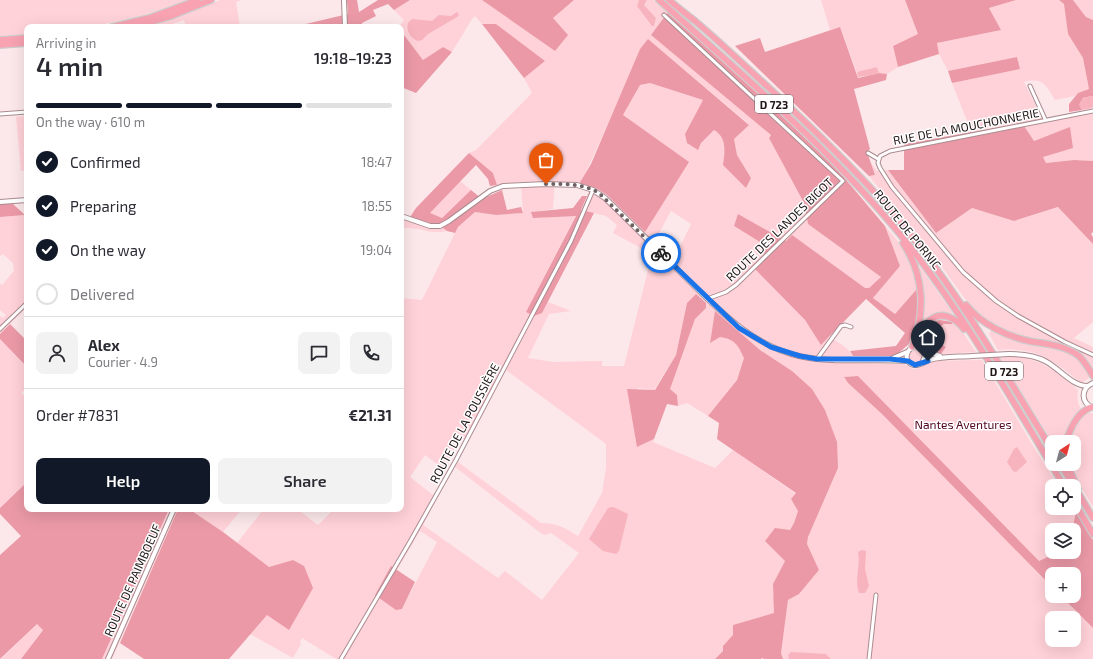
<!DOCTYPE html>
<meta charset="utf-8">
<style>
:root{--surface:#fff;--page:#f2f2f3;--text:#2b2b33;--muted:#7c7c81;--line:#e1e1e2;--accent:#111827}
body{margin:0;font-family:"Exo 2",sans-serif;background:var(--page);color:var(--text);height:100vh;display:flex;flex-direction:column;font-size:15px;white-space:nowrap}
*{box-sizing:border-box;margin:0}
p{font-size:13px;color:var(--muted)}
.icon{flex:none;width:22px;height:22px;fill:none;stroke:currentColor;stroke-width:2;stroke-linecap:round;stroke-linejoin:round}
.map{position:relative;flex:1;overflow:hidden}
.drawer{position:absolute;left:24px;top:24px;width:380px;height:488px;display:flex;flex-direction:column;background:var(--surface);border-radius:8px;box-shadow:0 4px 16px #0002}
.drawer>*{flex:none}
.needle{width:26px;rotate:36deg}
.tools{position:absolute;left:1045px;top:435px;display:grid;gap:8px}
.tools a{display:grid;place-items:center;width:36px;height:36px;border-radius:8px;background:var(--surface);box-shadow:0 4px 16px #0002;font-size:20px}
.pin{position:absolute;display:grid;place-items:center;width:34px;height:34px;color:#fff;margin:-41px -17px;border-radius:50% 50% 50% 0;rotate:-45deg;box-shadow:0 0 4px #0007}
.pin .icon{rotate:45deg}
.courier{position:absolute;display:grid;place-items:center;width:40px;height:40px;margin:-20px;border:3px solid #1a73e8;border-radius:50%;background:#fff;color:#222;box-shadow:0 1px 5px #0007}
.summary em{font-style:normal;font-weight:600}
.summary div{display:flex;flex-direction:column-reverse}
.summary{display:flex;align-items:center;justify-content:space-between;height:68px;padding:0 12px}
h1{font-size:26px;font-weight:600;line-height:30px}
.bar{display:grid;grid-template-columns:repeat(4,1fr);gap:6px 4px;align-content:center;height:48px;padding:0 12px}
.bar i{height:5px;border-radius:3px;background:var(--line)}
.bar .on{background:var(--accent)}
.bar p{grid-column:span 4}
.line{display:flex;align-items:center;gap:10px;padding:0 12px;border-top:1px solid var(--line)}
.line div{flex:1}
.round{display:grid;place-items:center;flex:none;width:42px;height:42px;border-radius:8px;background:var(--page)}
ol{padding:0 12px;list-style:none}
li{display:flex;align-items:center;gap:12px;height:44px}
li p{margin-inline-start:auto}
li .icon{padding:4px;border-radius:50%;background:var(--accent);color:#fff;stroke-width:4}
li:last-child{color:var(--muted)}
li i{width:22px;height:22px;border:2px solid var(--line);border-radius:50%}
.primary-button{display:flex;gap:8px;margin-top:auto;padding:8px 12px}
.primary-button a{flex:1;height:46px;border-radius:8px;background:var(--accent);color:#fff;font-size:16px;font-weight:600;line-height:46px;text-align:center}
.primary-button a+a{background:var(--page);color:var(--text)}
.map>svg:first-child{display:block}
.green{fill:#ffd1d8;fill-rule:evenodd}
.forest{fill:#eb99a7}
.water{fill:#f7b3be}
.lines{fill:none;stroke-linecap:round;stroke-linejoin:round}
.minor-casing{stroke:#aa8c90;stroke-width:5}
.tertiary-casing{stroke:#aa8c90;stroke-width:6}
.trunk-casing{stroke:#cecccc;stroke-width:8}
.minor{stroke:#fff;stroke-width:3}
.tertiary{stroke:#fff;stroke-width:4}
.trunk{stroke:#f8a2b2;stroke-width:5.5}
.tertiary-bridge-casing{stroke:#aa8c90;stroke-width:6;stroke-linecap:butt}
.tertiary-bridge{stroke:#fff;stroke-width:4}
.done{stroke:#6e6062;stroke-width:4;stroke-dasharray:0 7.2}
.route{stroke:#1a73e8;stroke-width:5}
.labels{text-anchor:middle;dominant-baseline:central;stroke-width:3;stroke-linejoin:round;paint-order:stroke}
.shield{fill:#fff;stroke:#645c5d;stroke-width:1}
.shield-label{font-size:11px;font-weight:bold;fill:#211618}
.street-label{font-size:12px;fill:#211618;stroke:#fff}
.park-label{font-size:12px;fill:#510820;stroke:#fff}
</style>
<div class="map">
<svg width="1093" height="659" viewBox="0 0 1093 659">
<rect width="100%" height="100%" fill="#fce8ea"/>
<!-- green -->
<path class="green" d="M0,0H189L144,15L92,27H27V35L0,36Z
M220,0H241L236,2L240,27H186L184,20L164,27H145L208,5Z
M410,0H482L555,51L553,18L574,0H639L637,6L654,25L656,18L644,5L647,0H654L668,12L651,35L771,135L769,138L804,203L808,224L881,277L869,288H865L792,236L786,241L738,215L734,226L765,245L764,254L752,266L805,320L821,344L830,337C840,344 853,349 854,363L904,364L913,369L920,368L927,361L982,360L1033,446L1059,486H1052V508H1074L1076,512L1072,530H1052V552H1058L1039,561L858,376L844,377L848,383L882,414L1052,587V596H1061L1093,628V659H783L781,653L788,600L799,594L819,570L807,544L808,537L838,468L792,371L760,350L715,312L710,342C713,341 716,338 719,337C732,333 740,349 744,358L737,380L708,416L687,403L678,406L677,395L669,389L695,319L706,308L687,303L676,355L654,390L638,388L637,447L654,439L653,442L715,468L733,450L796,494L791,499L798,511L794,523L790,530L785,561L773,584L775,613L733,625L734,635L723,646V651L715,659H336L302,638L300,642L301,644L293,658L250,634L267,614L289,630L293,560L269,567L237,543L264,509H297L318,525L334,509H401V298L422,300L458,227L475,212L496,215L523,213L521,182L497,185L493,173L469,153L476,150L532,93L524,78L545,61L496,24H482L475,16L472,19L452,52L443,47L423,60L401,31V27H399L404,20L394,10ZM648,39L749,124L734,139L737,155L751,178L746,188L726,148L720,133L714,130L701,143L685,134L703,100L650,83L640,85L623,115L645,232L624,210L596,188L591,186L581,210L606,216L617,225L613,233L639,247L651,258L624,366H602V361L553,362L528,358L549,314L571,311L548,302L542,313L526,312L576,215L533,218L532,212L553,209L555,182L579,184L584,176L615,109L640,49ZM671,211L691,224L671,266L652,246ZM506,370L606,444V468L602,493L578,536C565,528 557,523 541,523L458,462L455,467L538,531L544,535L551,533L579,553L542,600L505,571L498,578L423,525L437,498L410,477L425,455L444,469L461,437L468,442ZM420,531L437,542L402,609L375,595L391,567L397,570ZM1052,618H1074V640H1052Z
M821,0H905L918,34L893,46L898,67L887,74L879,73L877,67L857,73L840,27L830,30Z
M1016,0H1059L1064,4L1068,34L1083,58L1089,89L1078,93L1075,96L1055,100C1046,85 1043,77 1024,82L1044,123L1091,112L1093,115V161L1074,160L1046,163L1043,158L1070,128L1033,141L1022,123L971,131L952,83L1020,69L1017,57L948,71L939,54L937,43L1001,30L989,8Z
M1073,0H1093V20L1086,17Z
M27,116V170L21,171L16,117Z
M870,162L877,171L888,170L936,233L972,208L1014,221L1059,207L1093,244V322L1074,338L1093,347V376L1090,377L1082,383C1051,360 1039,347 998,350L989,334L994,326C970,310 957,287 940,264C917,234 893,205 869,176L875,175Z
M460,181L471,190L442,218L430,213Z
M401,213L430,223L439,224L447,231C432,235 420,227 405,228L401,232Z
M25,215L27,217V307L0,334V316L3,318L6,315L0,310V284L2,285L14,271L13,263L3,254L0,256V217Z
M885,226L921,268L952,312L949,321L940,320L923,336L924,345L909,344L916,325L917,290L895,314L873,298L900,266Z
M953,322L959,327L976,352L941,354L946,347L935,341C932,332 937,328 944,323L952,324Z
M0,339L27,367V388L21,393L27,398V482L0,508Z
M909 355a7 7 0 1 1 14 0a7 7 0 1 1-14 0Z
M1014,356C1045,361 1054,370 1078,390C1077,400 1077,406 1085,413H1093V507L1075,477L1071,464H1074V442H1052L1000,358Z
M169,509H178L112,659H102Z
M189,509H242L223,532Z
M37,624L43,629L21,659H1Z"/>
<!-- forest -->
<path class="forest" d="M347,0H357L359,12L378,0H410L394,10L388,4L373,10L376,16L362,23V27H348L347,26L341,27H293L348,14Z
M482,0H574L553,18L568,35L555,51Z
M905,0H1016L989,8L1001,30L937,43L939,54L898,67L893,46L918,34Z
M1059,0H1073L1086,17L1093,20V96L1083,98L1080,106L1082,110L1069,112V104L1078,93L1089,89L1083,58L1068,34L1064,4Z
M668,12L777,111L837,169L885,226L900,266L873,298L895,314L917,289L920,303L916,325L909,344L895,356H853L850,351L896,346L905,333L866,299L821,345L805,320L752,266L764,254L761,249L765,245L734,226L738,214L786,241L792,235L865,288H869L881,277L808,224L804,203L769,138L771,135L651,35Z
M482,24H496L545,61L524,78Z
M840,27L858,78L879,73L887,74L886,80L854,89L870,149L867,152L875,175L869,176L735,46L760,38L765,52Z
M401,31L423,60L443,47L452,52L416,93L401,87Z
M648,39L749,125L734,139L737,155L751,178L746,188L723,165C725,152 727,137 714,130L701,143L698,150L687,143L685,134L703,100L650,83L640,85L623,115L689,162L645,232L607,195L596,188L579,184L591,164L640,49Z
M1017,57L1020,69L952,83L948,71Z
M1022,123L1034,141L1070,127L1073,148L1043,157L1046,163L1074,160L1093,161V232L1091,234L1093,237V244L1058,207L1014,221L972,208L936,233L888,170H904V144Z
M469,153L493,173L497,185L490,186L488,179L476,165L430,213L442,218L471,190L482,199L502,190L507,210L521,207L523,213L496,215L475,212L458,227L455,233L447,231L438,224L430,223L410,217L416,208Z
M582,196H587L581,210L594,213L542,313L534,316L526,312L576,216L533,218L531,212L573,208Z
M0,204H13L25,215L0,217Z
M696,294L706,303V308L695,319L670,389L677,395L678,406L667,404L654,439L637,447L627,389L655,390L676,355L687,303Z
M715,311L760,350L792,371L812,389L825,410L837,442L838,468L808,537L807,544L819,570L799,594L788,600L781,653L783,659H764L762,658L761,659H715L723,651V646L733,635V625L774,613L773,584L785,561L765,541L775,528L790,530L794,523L798,511L791,499L796,493L717,439L719,423L708,416L737,380L744,358C738,345 735,339 720,337L710,343Z
M940,320L953,322L952,324H944C937,328 932,332 935,341L946,347L941,354L924,345L923,336L935,321Z
M10,324L27,341V367L0,339V334Z
M858,376L1039,561L1058,552H1074V530H1072L1076,512L1093,540V628L1061,596H1074V574H1052V587L882,414L848,383L844,377Z
M27,482V509H169L102,659H21L43,630L37,624L0,659V555L21,536L0,514V508Z
M178,509H189L223,532L269,567L293,560L304,566L313,588L289,630L267,615L229,659H144L120,643Z
M391,566L415,582L402,609L396,610L375,595Z"/>
<!-- water -->
<path class="water" d="M639,0H647L644,5L656,18L654,26H652L637,6Z
M457,12L459,15L457,17L428,34L422,40L418,41C410,38 406,31 408,23L412,19L432,21L439,15L451,16Z
M877,67L879,73L878,74L858,77L857,72Z
M1093,96V106L1092,108L1082,110L1079,105C1081,98 1087,96 1093,96Z
M1017,447L1027,462L1016,472L1013,471L1007,462L1014,449Z
M613,507L628,514L619,551L616,554L603,551L589,539L608,508Z
M862,550L866,551L865,569L869,586L865,593H859C854,580 861,566 858,552Z
M791,652L826,654L831,659H789L788,655Z"/>
<g class="lines">
<!-- minor casing -->
<g class="minor-casing">
<path id="minor" d="M664,15L843,181L736,285L726,292L707,299
M1030,86L1045,119
M1093,111L890,151L880,156L878,163L880,168L892,187L963,272L996,301L1018,316L1065,342L1093,355
M0,114L27,112
M868,153L878,159
M0,329L27,303
M817,359L841,326L845,325L851,327
M341,659L411,540L456,460L571,241L593,190
M869,659L876,595"/>
</g>
<!-- tertiary casing -->
<g class="tertiary-casing">
<path id="tertiary" d="M344,0L345,27
M0,202L27,200
M401,216L430,226H440L449,221L490,191L503,186L546,184L577,185L593,190L605,198C631,223 656,248 681,273C716,307 750,345 799,356C835,364 872,358 908,361
M924,351L940,356
M1009,354C1022,354 1034,355 1045,361C1059,368 1072,386 1087,386
M893,358L907,352
M922,363L925,356L923,350L917,346C906,347 902,362 914,365C919,366 924,362 929,360C942,356 958,357 972,356
M1093,408C1080,402 1081,388 1093,383
M108,659L174,509"/>
</g>
<!-- trunk casing -->
<g class="trunk-casing">
<path id="trunk" d="M659,0C746,78 835,153 908,244C967,319 1014,404 1064,486
M669,0C677,7 686,14 695,21C720,42 744,65 769,88C809,125 848,162 884,203C950,278 1000,365 1052,450
M112,27L149,18L198,0
M133,27L171,16L211,0
M0,40L27,38
M0,45L27,43
M903,243C924,275 926,312 912,347
M966,305C981,324 1006,336 1029,341C1046,344 1065,345 1079,356C1085,362 1089,369 1093,376
M921,348C918,318 944,303 964,329
M1066,442C1070,429 1078,411 1092,407
M1060,464L1071,481
M1067,464L1078,489
M1074,486L1093,518
M1074,502L1093,534"/>
</g>
<!-- minor -->
<use href="#minor" class="minor"/>
<!-- tertiary -->
<use href="#tertiary" class="tertiary"/>
<!-- trunk -->
<use href="#trunk" class="trunk"/>
<!-- tertiary-bridge casing -->
<g class="tertiary-bridge-casing">
<path id="tertiary-bridge" d="M972,356L1009,354"/>
</g>
<!-- tertiary-bridge -->
<use href="#tertiary-bridge" class="tertiary-bridge"/>
</g>
<g class="lines">
<!-- done -->
<path class="done" d="M546,184C565,184 582,183 599,193L661,253"/>
<!-- route -->
<path class="route" d="M661,253L739,328L771,347L800,356L817,359H890L908,361L915,365L928,361"/>
</g>
<g class="labels">
<!-- shield labels -->
<g class="shield">
<rect x="755" y="95" width="38" height="18" rx="3"/>
<rect x="985" y="362" width="38" height="18" rx="3"/>
</g>
<g class="shield-label">
<text x="774" y="104">D 723</text>
<text x="1004" y="371">D 723</text>
</g>
<!-- street labels -->
<g class="street-label">
<text transform="translate(966 126) rotate(-11)">RUE DE LA MOUCHONNERIE</text>
<text transform="translate(779 229) rotate(-44)">ROUTE DES LANDES BIGOT</text>
<text transform="translate(908 229) rotate(51)">ROUTE DE PORNIC</text>
<text transform="translate(464 423) rotate(-62)">ROUTE DE LA POUSSIÈRE</text>
<text transform="translate(132 580) rotate(-66)">ROUTE DE PAIMBOEUF</text>
</g>
<!-- park labels -->
<g class="park-label">
<text x="963" y="424">Nantes Aventures</text>
</g>
</g>
</svg>
<div class="tools">
<a><svg class="needle" viewBox="-14 -14 28 28"><path d="M0-13l5 13h-10z" fill="#e53935"/><path d="M0 13l5-13h-10z" fill="#7c7c81"/></svg></a>
<a><svg class="icon" aria-label="locate" viewBox="0 0 24 24"><circle cx="12" cy="12" r="6"/><path d="M12 2v4M12 18v4M2 12h4M18 12h4"/></svg></a>
<a><svg class="icon" aria-label="layers" viewBox="0 0 24 24"><path d="M12 4l9 5-9 5-9-5zM3 14l9 5 9-5"/></svg></a>
<a>+</a>
<a>−</a>
</div>
<div class="pin" style="left:546px;top:184px;background:#ea580c"><svg class="icon" aria-label="bag" viewBox="0 0 24 24"><path d="M5 8h14l-1 12H6zM9 8a3 3 0 0 1 6 0"/></svg></div>
<div class="pin" style="left:928px;top:361px;background:#1f2937"><svg class="icon" aria-label="home" viewBox="0 0 24 24"><path d="M3 11l9-7 9 7M6 9v11h12V9"/></svg></div>
<div class="courier" style="left:661px;top:253px"><svg class="icon" aria-label="bike" viewBox="0 0 24 24"><circle cx="6" cy="16" r="4"/><circle cx="18" cy="16" r="4"/><path d="M6 16l4-8h5l3 8M10 8l3 8H6M13 5h3"/></svg></div>
<section class="drawer">
<div class="summary"><div><h1>4 min</h1><p>Arriving in</p></div><em>19:18–19:23</em></div>
<div class="bar"><i class="on"></i><i class="on"></i><i class="on"></i><i></i><p>On the way · 610 m</p></div>
<ol>
<li><svg class="icon" aria-label="check" viewBox="0 0 24 24"><path d="M5 12l5 5 9-10"/></svg>Confirmed<p>18:47</p></li>
<li><svg class="icon" aria-label="check" viewBox="0 0 24 24"><path d="M5 12l5 5 9-10"/></svg>Preparing<p>18:55</p></li>
<li><svg class="icon" aria-label="check" viewBox="0 0 24 24"><path d="M5 12l5 5 9-10"/></svg>On the way<p>19:04</p></li>
<li><i></i>Delivered</li>
</ol>
<div class="line" style="height:72px"><a class="round"><svg class="icon" aria-label="person" viewBox="0 0 24 24"><circle cx="12" cy="8" r="4"/><path d="M4 21q1-7 8-7t8 7"/></svg></a><div><b>Alex</b><p>Courier · 4.9</p></div><a class="round"><svg class="icon" aria-label="chat" viewBox="0 0 24 24"><path d="M4 5h16v11H9l-5 4z"/></svg></a><a class="round"><svg class="icon" aria-label="phone" viewBox="0 0 24 24"><path d="M5 4h4l2 5-3 2q2 4 5 5l2-3 5 2v4C11 20 4 13 5 4z"/></svg></a></div>
<div class="line" style="height:52px"><div>Order #7831</div><b>€21.31</b></div>
<div class="primary-button"><a>Help</a><a>Share</a></div>
</section>
</div>
